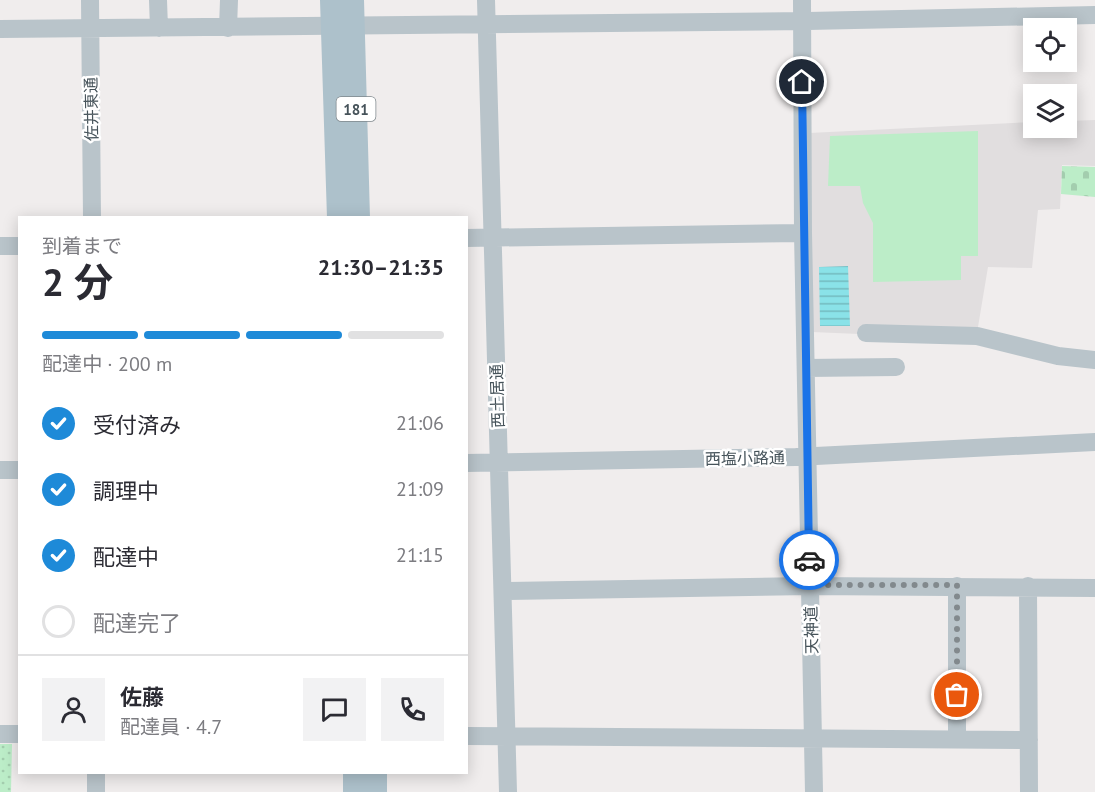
<!DOCTYPE html>
<html lang="ja">
<meta charset="utf-8">
<style>
:root{--surface:#fff;--page:#f2f2f3;--text:#2b2b33;--muted:#7c7c81;--line:#e1e1e2;--accent:#1e8ad8}
body{margin:0;font-family:"PT Sans","Noto Sans JP",sans-serif;background:var(--page);color:var(--text);height:100vh;display:flex;flex-direction:column;font-size:22px;white-space:nowrap}
*{box-sizing:border-box;margin:0}
p{font-size:20px;color:var(--muted)}
.icon{flex:none;width:33px;height:33px;fill:none;stroke:currentColor;stroke-width:2;stroke-linecap:round;stroke-linejoin:round}
.map{position:relative;flex:1;overflow:hidden}
.sheet{position:absolute;left:18px;top:216px;width:450px;height:558px;display:flex;flex-direction:column;background:var(--surface);border-radius:0px;box-shadow:0 3px 15px #0003}
.sheet>*{flex:none}
.controls{position:absolute;left:1023px;top:18px;display:grid;gap:12px}
.controls a{display:grid;place-items:center;width:54px;height:54px;border-radius:0px;background:var(--surface);box-shadow:0 3px 15px #0003;font-size:30px}
.pin{position:absolute;display:grid;place-items:center;width:51px;height:51px;color:#fff;margin:-26px;border:3px solid #fff;border-radius:50%;box-shadow:0 2px 6px #0007}
.courier{position:absolute;display:grid;place-items:center;width:60px;height:60px;margin:-30px;border:4px solid #1a73e8;border-radius:50%;background:#fff;color:#222;box-shadow:0 2px 8px #0007}
.overview em{font-style:normal;font-weight:700}
.overview div{display:flex;flex-direction:column-reverse}
.overview{display:flex;align-items:center;justify-content:space-between;height:102px;padding:0 24px}
h1{font-size:39px;font-weight:700;line-height:45px}
.bar{display:grid;grid-template-columns:repeat(4,1fr);gap:9px 6px;align-content:center;height:72px;padding:0 24px}
.bar i{height:8px;border-radius:4px;background:var(--line)}
.bar .on{background:var(--accent)}
.bar p{grid-column:span 4}
.line{display:flex;align-items:center;gap:15px;padding:0 24px;border-top:2px solid var(--line)}
.line div{flex:1}
.round{display:grid;place-items:center;flex:none;width:63px;height:63px;border-radius:0px;background:var(--page)}
ol{padding:0 24px;list-style:none}
li{display:flex;align-items:center;gap:18px;height:66px}
li p{margin-inline-start:auto}
li .icon{padding:6px;border-radius:50%;background:var(--accent);color:#fff;stroke-width:4}
li:last-child{color:var(--muted)}
li i{width:33px;height:33px;border:3px solid var(--line);border-radius:50%}
.map>svg:first-child{display:block}
.education{fill:#e1dedf}
.cemetery{fill:url(#cemetery-stones)}
.park{fill:url(#park-dots)}
.garden{fill:#bcedc8}
.water{fill:url(#water-rules)}
.lines{fill:none;stroke-linecap:round;stroke-linejoin:round}
.minor{stroke:#b9c4ca;stroke-width:18}
.major{stroke:#adc1cb;stroke-width:22}
.done{stroke:#82898d;stroke-width:6;stroke-dasharray:0 10.8}
.route{stroke:#1a73e8;stroke-width:8}
.labels{text-anchor:middle;dominant-baseline:central;stroke-width:5;stroke-linejoin:round;paint-order:stroke}
.shield{fill:#fff;stroke:#7e878c;stroke-width:1.5}
.shield-label{font-size:15px;font-weight:bold;fill:#46535a}
.street-label{font-size:16px;fill:#46535a;stroke:#fff}
</style>
<div class="map">
<svg width="1095" height="792" viewBox="0 0 1095 792">
<defs>
<pattern id="cemetery-stones" width="16" height="16" patternUnits="userSpaceOnUse" patternTransform="scale(1.5)"><rect width="16" height="16" fill="#bcedc8"/><path d="M2 7V4a2 2 0 0 1 4 0v3zM10 15v-3a2 2 0 0 1 4 0v3z" fill="#a3cdae"/></pattern>
<pattern id="park-dots" width="8" height="8" patternUnits="userSpaceOnUse" patternTransform="scale(1.5)"><rect width="8" height="8" fill="#bcedc8"/><path d="M2 2h.1M6 6h.1" fill="none" stroke="#a3cdae" stroke-width="1.8" stroke-linecap="round"/></pattern>
<pattern id="water-rules" width="6" height="5" patternUnits="userSpaceOnUse" patternTransform="scale(1.5)"><rect width="6" height="5" fill="#8ae2e8"/><path d="M0 2.5h6" fill="none" stroke="#73babf"/></pattern>
</defs>
<rect width="100%" height="100%" fill="#f0eded"/>
<!-- education -->
<path class="education" d="M1095,120V166L1062,165L1060,209L1038,210L1032,268L988,267L976,339L812,332L809,133L1033,122L1034,128H1066L1067,121Z"/>
<!-- cemetery -->
<path class="cemetery" d="M1062,166L1095,167V197L1061,194Z"/>
<!-- park -->
<path class="park" d="M0,744H12L11,792H0Z"/>
<!-- garden -->
<path class="garden" d="M978,131V256H961V280L873,282V223L863,203L860,186H828L830,136Z"/>
<!-- water -->
<path class="water" d="M848,266L850,326H820L819,267Z"/>
<g class="lines">
<!-- minor -->
<path class="minor" d="M90,0L92,218
M158,0L159,28
M486,0L508,792
M802,0L803,233L814,792
M228,28L229,0
M0,29L808,21L1095,15
M466,238L803,233
M0,246H20
M866,333L977,336L1058,356L1095,360
M806,368L896,367
M466,463L796,457L1095,442
M0,470H20
M1028,586L1029,792
M503,591L810,586L1095,588
M0,734H20
M466,736L1029,740
M957,738V586
M96,772V792"/>
<!-- major -->
<path class="major" d="M331,0L338,218
M353,0L359,218
M354,772V792
M376,772V792"/>
</g>
<g class="lines">
<!-- done -->
<path class="done" d="M809,560L810,585H957V695"/>
<!-- route -->
<path class="route" d="M802,82L809,560"/>
</g>
<g class="labels">
<!-- shield labels -->
<rect class="shield" x="336.5" y="97" width="39" height="24" rx="4.5"/>
<g class="shield-label">
<text x="356" y="109">181</text>
</g>
<!-- street labels -->
<g class="street-label">
<text transform="translate(91 109) rotate(-91)">佐井東通</text>
<text transform="translate(497 396) rotate(-92)">西土居通</text>
<text transform="translate(745 458) rotate(-1)">西塩小路通</text>
<text transform="translate(811 630) rotate(-91)">天神道</text>
</g>
</g>
</svg>
<div class="controls">
<a><svg class="icon" aria-label="locate" viewBox="0 0 24 24"><circle cx="12" cy="12" r="6"/><path d="M12 2v4M12 18v4M2 12h4M18 12h4"/></svg></a>
<a><svg class="icon" aria-label="layers" viewBox="0 0 24 24"><path d="M12 4l9 5-9 5-9-5zM3 14l9 5 9-5"/></svg></a>
</div>
<div class="pin" style="left:957px;top:695px;background:#ea580c"><svg class="icon" aria-label="bag" viewBox="0 0 24 24"><path d="M5 8h14l-1 12H6zM9 8a3 3 0 0 1 6 0"/></svg></div>
<div class="pin" style="left:802px;top:82px;background:#1f2937"><svg class="icon" aria-label="home" viewBox="0 0 24 24"><path d="M3 11l9-7 9 7M6 9v11h12V9"/></svg></div>
<div class="courier" style="left:809px;top:560px"><svg class="icon" aria-label="car" viewBox="0 0 24 24"><path d="M5 17H2v-5l4-1 3-4h7l3 4 3 1v5h-3M9 17h6M6 11h13"/><circle cx="7" cy="17" r="2"/><circle cx="17" cy="17" r="2"/></svg></div>
<section class="sheet">
<div class="overview"><div><h1>2 分</h1><p>到着まで</p></div><em>21:30–21:35</em></div>
<div class="bar"><i class="on"></i><i class="on"></i><i class="on"></i><i></i><p>配達中 · 200 m</p></div>
<ol>
<li><svg class="icon" aria-label="check" viewBox="0 0 24 24"><path d="M5 12l5 5 9-10"/></svg>受付済み<p>21:06</p></li>
<li><svg class="icon" aria-label="check" viewBox="0 0 24 24"><path d="M5 12l5 5 9-10"/></svg>調理中<p>21:09</p></li>
<li><svg class="icon" aria-label="check" viewBox="0 0 24 24"><path d="M5 12l5 5 9-10"/></svg>配達中<p>21:15</p></li>
<li><i></i>配達完了</li>
</ol>
<div class="line" style="height:108px"><a class="round"><svg class="icon" aria-label="person" viewBox="0 0 24 24"><circle cx="12" cy="8" r="4"/><path d="M4 21q1-7 8-7t8 7"/></svg></a><div><b>佐藤</b><p>配達員 · 4.7</p></div><a class="round"><svg class="icon" aria-label="chat" viewBox="0 0 24 24"><path d="M4 5h16v11H9l-5 4z"/></svg></a><a class="round"><svg class="icon" aria-label="phone" viewBox="0 0 24 24"><path d="M5 4h4l2 5-3 2q2 4 5 5l2-3 5 2v4C11 20 4 13 5 4z"/></svg></a></div>
</section>
</div>
